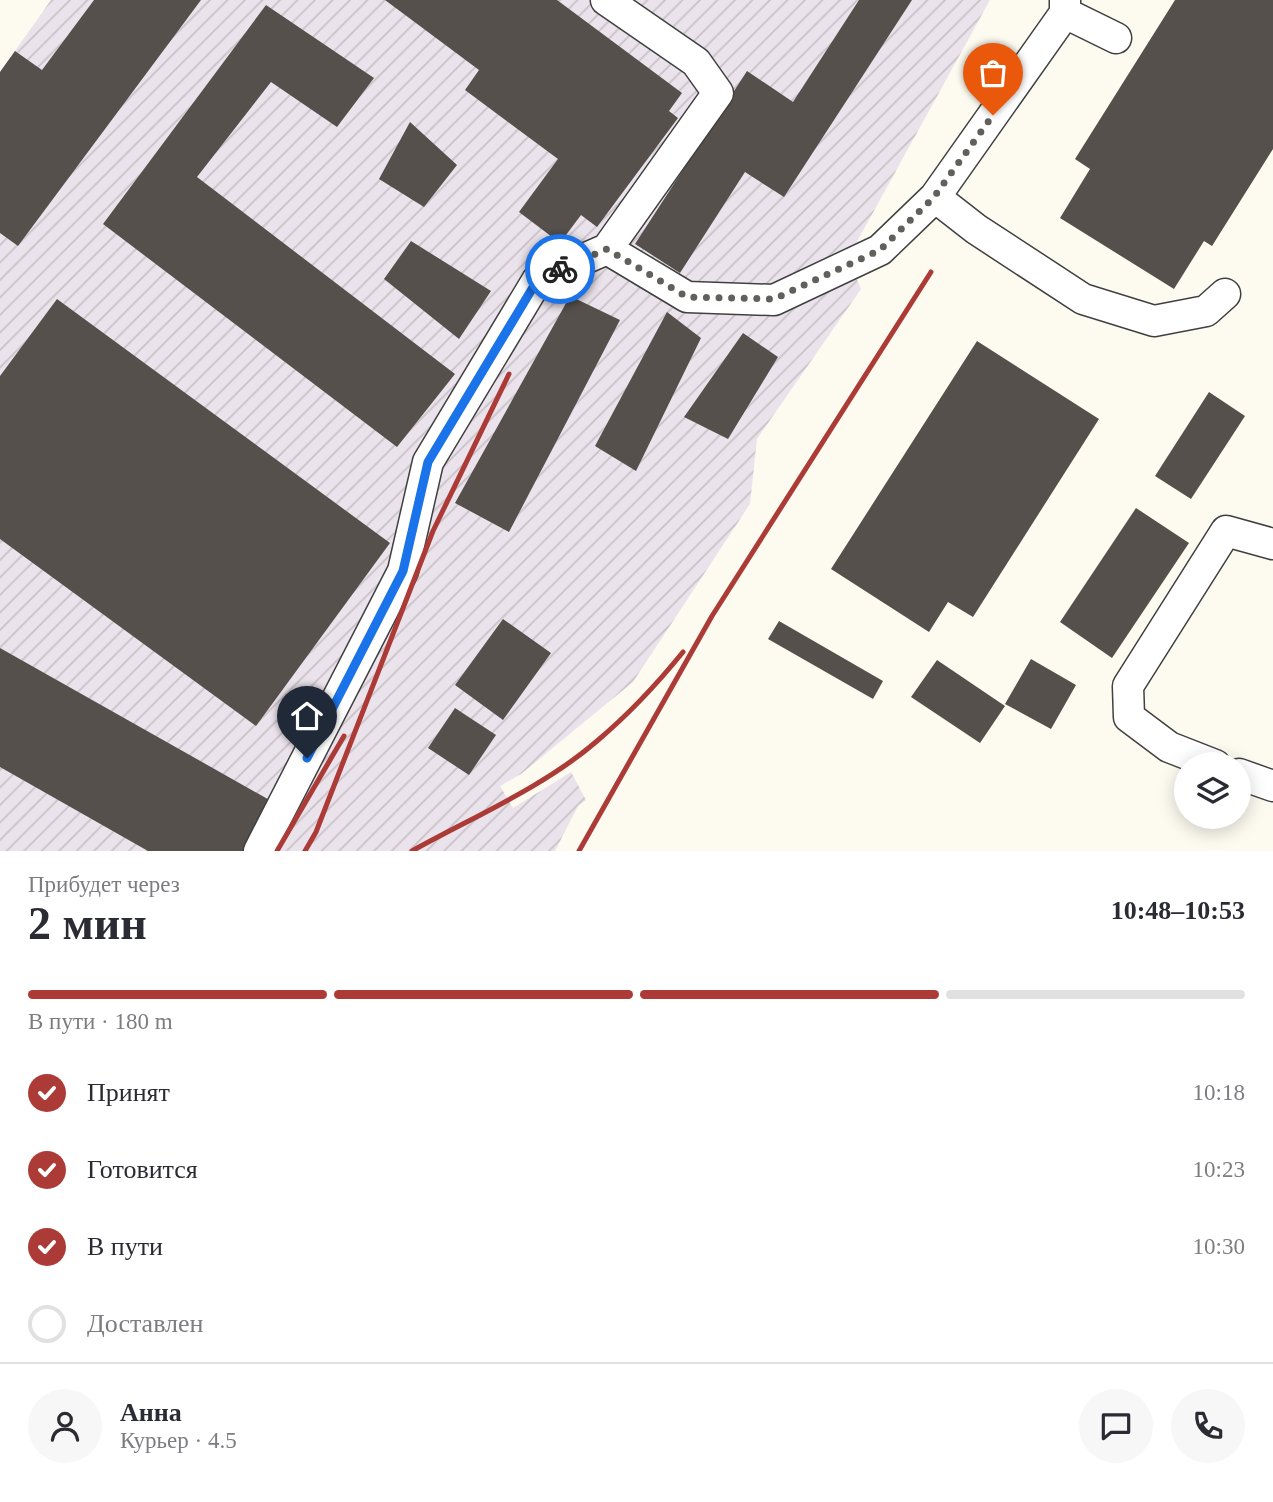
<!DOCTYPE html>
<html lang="ru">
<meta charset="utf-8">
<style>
:root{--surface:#fff;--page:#f7f7f7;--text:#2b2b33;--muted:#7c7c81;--line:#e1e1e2;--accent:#ac3b37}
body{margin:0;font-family:Georgia,serif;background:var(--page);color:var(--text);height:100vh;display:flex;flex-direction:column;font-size:26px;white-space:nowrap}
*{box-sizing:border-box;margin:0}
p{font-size:23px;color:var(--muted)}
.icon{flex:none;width:38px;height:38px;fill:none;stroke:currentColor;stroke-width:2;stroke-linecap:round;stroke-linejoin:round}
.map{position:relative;height:851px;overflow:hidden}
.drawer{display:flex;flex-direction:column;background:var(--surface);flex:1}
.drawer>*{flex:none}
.fabs{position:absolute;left:1174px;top:752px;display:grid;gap:14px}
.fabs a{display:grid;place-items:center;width:77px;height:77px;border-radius:50%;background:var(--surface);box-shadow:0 4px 18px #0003;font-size:35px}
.pin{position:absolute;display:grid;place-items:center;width:60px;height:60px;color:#fff;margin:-72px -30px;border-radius:50% 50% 50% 0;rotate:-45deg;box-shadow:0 0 7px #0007}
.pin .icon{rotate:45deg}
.courier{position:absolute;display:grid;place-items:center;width:70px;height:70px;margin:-35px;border:5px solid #1a73e8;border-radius:50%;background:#fff;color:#222;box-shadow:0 2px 9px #0007}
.summary em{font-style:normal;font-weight:800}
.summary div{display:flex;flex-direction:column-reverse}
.summary{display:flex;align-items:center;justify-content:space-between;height:119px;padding:0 28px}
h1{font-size:46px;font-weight:800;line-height:52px}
.bar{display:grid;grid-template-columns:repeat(4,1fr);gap:10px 7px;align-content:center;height:84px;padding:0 28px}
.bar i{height:9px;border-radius:5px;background:var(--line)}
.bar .on{background:var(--accent)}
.bar p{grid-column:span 4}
.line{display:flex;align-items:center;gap:18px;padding:0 28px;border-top:2px solid var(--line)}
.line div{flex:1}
.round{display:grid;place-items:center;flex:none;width:74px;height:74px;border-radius:37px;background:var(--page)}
ol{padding:0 28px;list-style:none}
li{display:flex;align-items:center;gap:21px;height:77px}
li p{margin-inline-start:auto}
li .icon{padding:7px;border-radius:50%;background:var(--accent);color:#fff;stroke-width:4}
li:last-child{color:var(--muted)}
li i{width:38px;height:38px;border:4px solid var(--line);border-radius:50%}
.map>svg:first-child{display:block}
.industrial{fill:url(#industrial-furrows)}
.building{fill:#55504b}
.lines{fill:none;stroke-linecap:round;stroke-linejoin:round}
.minor-casing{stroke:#404040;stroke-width:33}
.minor{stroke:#fff;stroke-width:30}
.rail{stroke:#ac3b37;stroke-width:5}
.done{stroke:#61605c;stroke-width:7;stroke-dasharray:0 12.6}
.route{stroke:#1a73e8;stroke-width:9}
</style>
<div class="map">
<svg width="1273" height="851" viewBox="0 0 1273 851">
<defs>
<pattern id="industrial-furrows" width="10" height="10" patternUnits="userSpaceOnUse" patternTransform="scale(1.75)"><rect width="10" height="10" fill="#ebe3eb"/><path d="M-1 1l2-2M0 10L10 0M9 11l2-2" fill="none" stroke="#c8c2c8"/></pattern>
</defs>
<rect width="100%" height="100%" fill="#fdfbf0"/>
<!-- industrial -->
<path class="industrial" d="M51,0H990L848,258L861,289L757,439L750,504L633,682L521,774L500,786L513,808L571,772L586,800L578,806L555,851H0V72Z"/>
<!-- building -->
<path class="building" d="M94,0H201L18,246L0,233V72L15,51L42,70Z
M385,0H557L682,93L669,111L678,118L597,227L581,215L560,243L519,212L558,159L465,90L479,70Z
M859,0H912L784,197L745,172L680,273L635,244L747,71L793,102Z
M1175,0H1273V149L1212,246L1204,241L1174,289L1060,218L1090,169L1075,159Z
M266,5L374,78L337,127L271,82L197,177L455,374L397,447L103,224Z
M410,122L457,165L424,207L379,179Z
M411,241L491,291L459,339L384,279Z
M570,296L620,320L509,532L455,503Z
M57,299L390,543L256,726L0,539V376Z
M667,312L701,338L636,471L595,446Z
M743,333L778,357L728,439L684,417Z
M977,341L1099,419L973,617L948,602L929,632L831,569Z
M1209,392L1245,416L1191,499L1155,476Z
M1136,508L1189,543L1112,658L1060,622Z
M503,619L551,653L503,720L455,685Z
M779,621L883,681L873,699L768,639Z
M0,648L273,802L245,851H148L0,767Z
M1031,659L1076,685L1051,729L1005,704Z
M937,660L1005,706L980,743L911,697Z
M455,708L496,735L469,775L428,748Z"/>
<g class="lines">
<!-- minor casing -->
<g class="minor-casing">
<path id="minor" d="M606,0L696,62L718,93L607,249L687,297L774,300L880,250L935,197
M1065,0V13L1116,38
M1065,13L935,197L976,229L1083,299L1154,321L1206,311L1225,294
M1215,765L1169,747L1129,717L1128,686L1226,531L1273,544
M1239,774L1273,786
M259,851L403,571L428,462L538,279L607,249"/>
</g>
<!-- minor -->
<use href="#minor" class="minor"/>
<!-- rail -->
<path class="rail" d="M277,851L344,736
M305,851L316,832L433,531L509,374
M412,851C473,817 544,787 597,741C629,714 657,684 683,652
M579,851L712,616L931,272"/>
</g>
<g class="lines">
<!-- done -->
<path class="done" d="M560,269L607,249L687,297L774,299L880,250L934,197L993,115"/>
<!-- route -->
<path class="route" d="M307,758L403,571L428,462L538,279L560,269"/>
</g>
</svg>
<div class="fabs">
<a><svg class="icon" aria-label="layers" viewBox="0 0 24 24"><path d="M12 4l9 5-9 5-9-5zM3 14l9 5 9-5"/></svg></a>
</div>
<div class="pin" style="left:993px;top:115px;background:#ea580c"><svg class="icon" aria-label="bag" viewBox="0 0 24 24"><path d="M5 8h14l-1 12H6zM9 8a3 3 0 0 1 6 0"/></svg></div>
<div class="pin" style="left:307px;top:758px;background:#1f2937"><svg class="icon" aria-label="home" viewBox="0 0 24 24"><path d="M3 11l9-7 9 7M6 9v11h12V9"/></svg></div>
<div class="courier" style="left:560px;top:269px"><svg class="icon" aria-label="bike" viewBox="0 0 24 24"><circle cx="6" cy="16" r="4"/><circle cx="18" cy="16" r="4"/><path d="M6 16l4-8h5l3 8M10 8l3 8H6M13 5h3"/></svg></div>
</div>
<section class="drawer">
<div class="summary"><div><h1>2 мин</h1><p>Прибудет через</p></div><em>10:48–10:53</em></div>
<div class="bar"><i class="on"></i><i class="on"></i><i class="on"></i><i></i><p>В пути · 180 m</p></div>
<ol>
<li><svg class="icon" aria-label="check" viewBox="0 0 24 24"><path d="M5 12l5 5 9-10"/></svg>Принят<p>10:18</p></li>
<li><svg class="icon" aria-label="check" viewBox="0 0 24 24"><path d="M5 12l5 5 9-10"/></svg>Готовится<p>10:23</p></li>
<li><svg class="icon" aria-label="check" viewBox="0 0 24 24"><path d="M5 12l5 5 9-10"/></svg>В пути<p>10:30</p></li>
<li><i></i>Доставлен</li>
</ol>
<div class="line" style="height:126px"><a class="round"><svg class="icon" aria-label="person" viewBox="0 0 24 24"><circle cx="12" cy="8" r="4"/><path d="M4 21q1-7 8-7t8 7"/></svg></a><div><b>Анна</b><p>Курьер · 4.5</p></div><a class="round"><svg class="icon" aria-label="chat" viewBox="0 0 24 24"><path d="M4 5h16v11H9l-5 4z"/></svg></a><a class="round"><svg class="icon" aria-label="phone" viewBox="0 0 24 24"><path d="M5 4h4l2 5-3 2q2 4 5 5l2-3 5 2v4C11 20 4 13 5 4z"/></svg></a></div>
</section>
